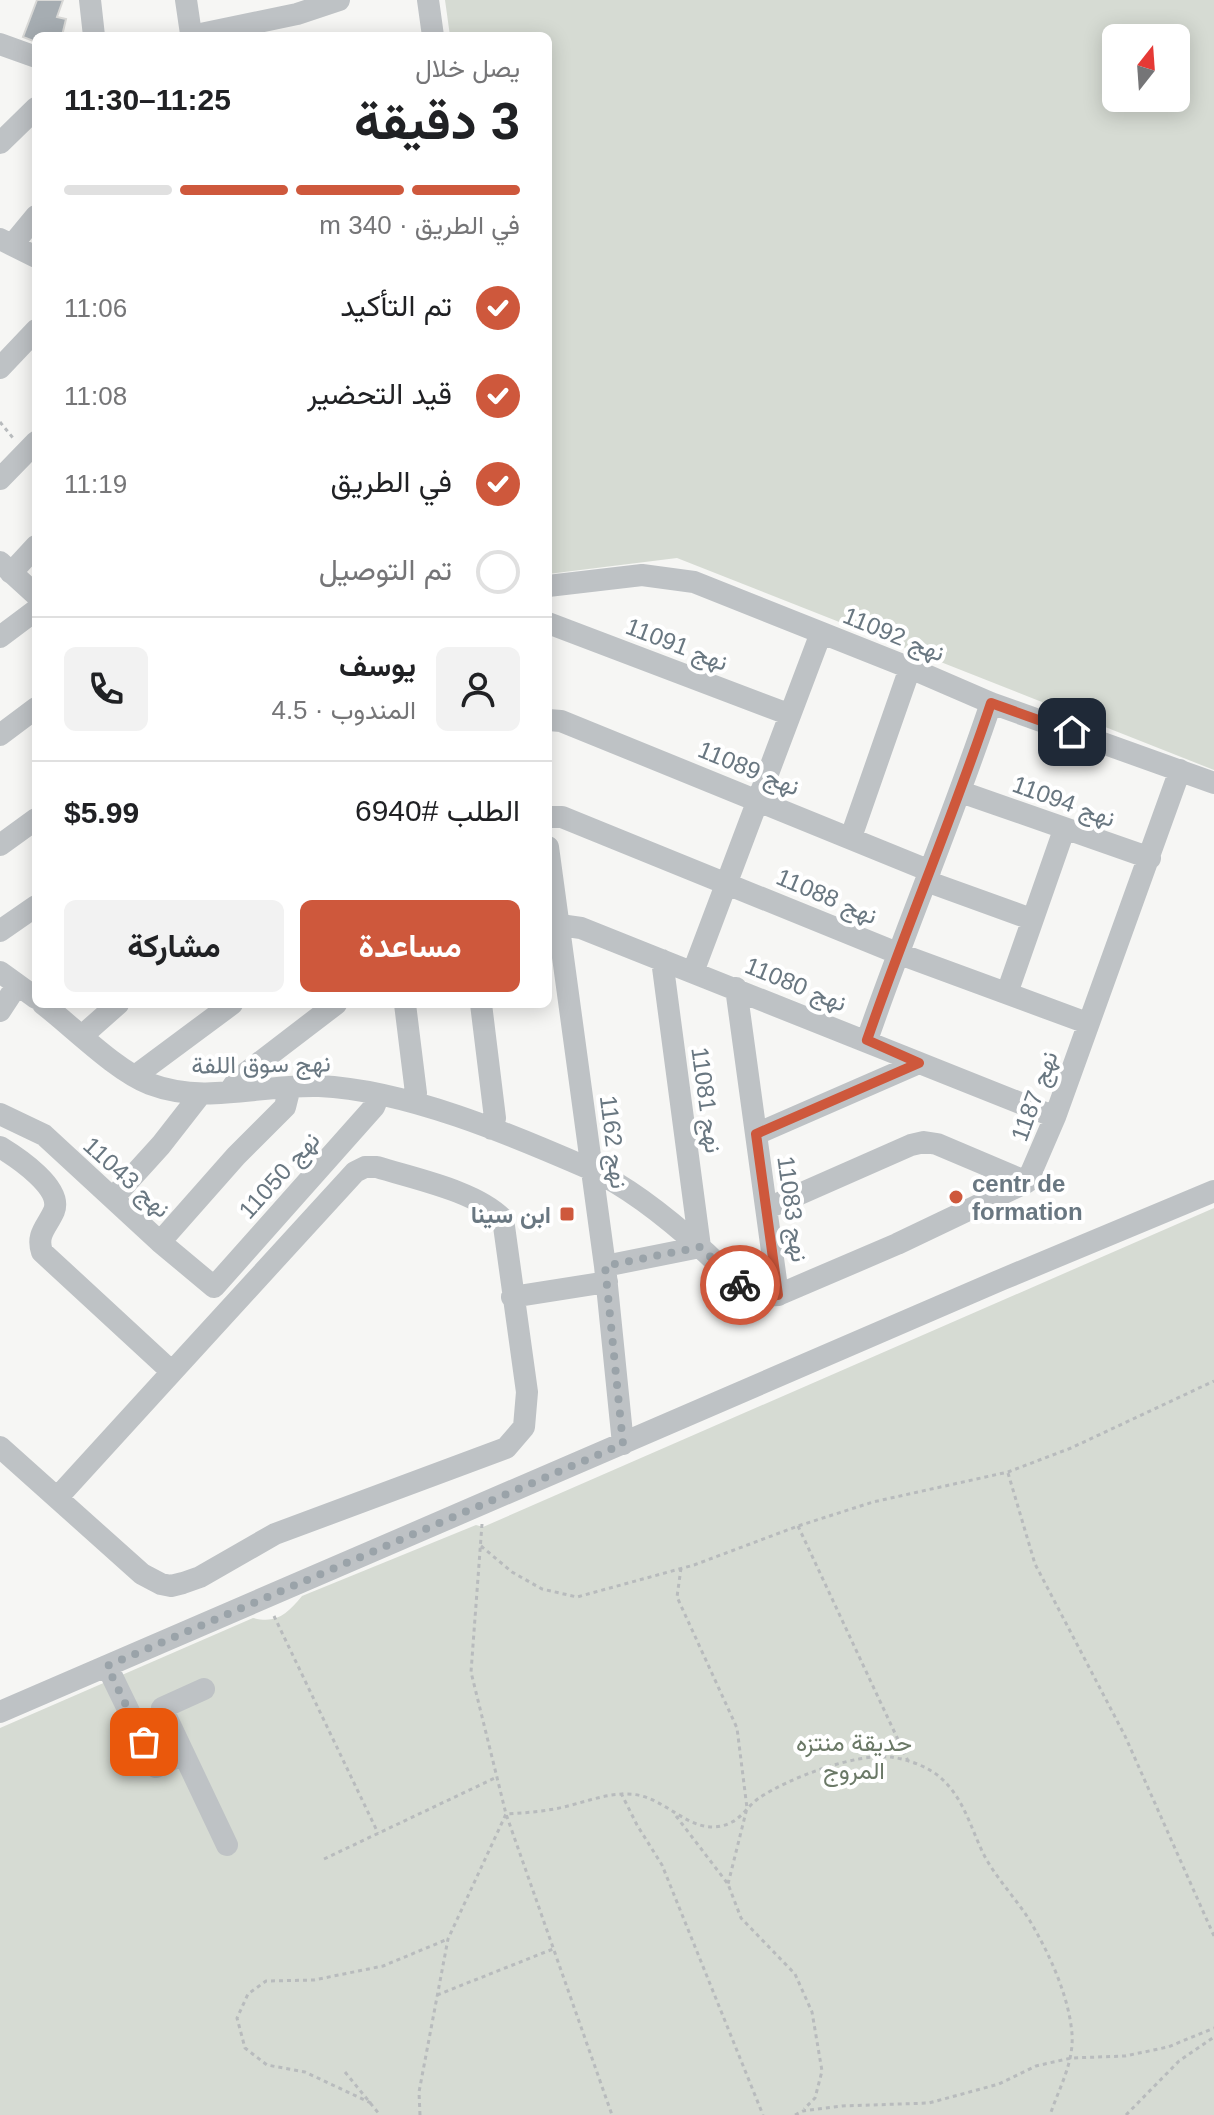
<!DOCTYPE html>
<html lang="ar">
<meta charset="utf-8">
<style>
:root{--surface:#fff;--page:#f2f2f2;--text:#202124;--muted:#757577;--line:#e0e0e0;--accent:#ce583c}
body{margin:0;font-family:Arial,Vazirmatn,sans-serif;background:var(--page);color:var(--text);direction:rtl;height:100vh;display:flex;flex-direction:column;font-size:30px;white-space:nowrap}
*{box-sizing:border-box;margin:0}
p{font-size:26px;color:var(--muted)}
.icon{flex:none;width:44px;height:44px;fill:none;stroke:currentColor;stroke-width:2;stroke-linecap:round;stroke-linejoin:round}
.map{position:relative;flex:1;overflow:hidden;direction:ltr}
.side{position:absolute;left:32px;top:32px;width:520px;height:976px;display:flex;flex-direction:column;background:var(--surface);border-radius:12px;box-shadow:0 4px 20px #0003;direction:rtl}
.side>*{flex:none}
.needle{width:52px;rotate:17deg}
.tools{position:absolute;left:1102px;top:24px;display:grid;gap:16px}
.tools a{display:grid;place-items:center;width:88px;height:88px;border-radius:12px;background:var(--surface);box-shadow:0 4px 20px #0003;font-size:40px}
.pin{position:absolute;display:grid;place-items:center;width:68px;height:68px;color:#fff;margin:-34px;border-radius:16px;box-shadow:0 4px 12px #0006}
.courier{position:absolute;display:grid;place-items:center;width:80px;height:80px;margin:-40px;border:6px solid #ce583c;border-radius:50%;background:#fff;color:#222;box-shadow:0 2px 10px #0007}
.summary em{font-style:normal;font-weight:700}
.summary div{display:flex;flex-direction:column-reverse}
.summary{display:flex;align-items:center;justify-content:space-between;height:136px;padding:0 32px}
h1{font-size:52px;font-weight:700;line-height:60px}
.bar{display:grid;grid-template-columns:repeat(4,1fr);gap:12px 8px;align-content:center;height:96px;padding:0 32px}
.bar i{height:10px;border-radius:6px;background:var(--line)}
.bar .on{background:var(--accent)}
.bar p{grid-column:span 4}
.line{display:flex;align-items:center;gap:20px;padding:0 32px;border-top:2px solid var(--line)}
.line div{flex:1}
.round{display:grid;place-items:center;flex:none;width:84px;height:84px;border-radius:12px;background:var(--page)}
ol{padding:0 32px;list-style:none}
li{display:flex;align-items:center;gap:24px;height:88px}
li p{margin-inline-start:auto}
li .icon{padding:8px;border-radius:50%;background:var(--accent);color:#fff;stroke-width:4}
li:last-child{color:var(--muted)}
li i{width:44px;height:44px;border:4px solid var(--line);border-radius:50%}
.cta{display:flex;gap:16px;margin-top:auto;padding:16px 32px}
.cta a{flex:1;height:92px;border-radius:12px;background:var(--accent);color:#fff;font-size:32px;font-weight:700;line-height:92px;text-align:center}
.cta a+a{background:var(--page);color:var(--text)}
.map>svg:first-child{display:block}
.green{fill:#d6dbd3;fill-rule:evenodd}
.building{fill:#a6adb2;stroke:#d8d8d6;stroke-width:2}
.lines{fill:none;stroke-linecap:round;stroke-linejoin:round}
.path{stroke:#b8bbbd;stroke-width:3;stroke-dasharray:4 4;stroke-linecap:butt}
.minor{stroke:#bec2c5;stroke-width:22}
.done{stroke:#9aa3a9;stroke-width:8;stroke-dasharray:0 14.4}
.route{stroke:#ce583c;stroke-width:10}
.poi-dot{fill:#ce583c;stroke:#fff;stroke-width:3}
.labels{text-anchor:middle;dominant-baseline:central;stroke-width:8;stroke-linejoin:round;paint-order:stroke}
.street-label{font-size:24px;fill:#697781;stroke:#fff}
.poi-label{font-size:24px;font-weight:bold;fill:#697781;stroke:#fff;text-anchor:start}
.park-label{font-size:24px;fill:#6b7967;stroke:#fff}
</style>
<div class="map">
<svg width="1214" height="2115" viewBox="0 0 1214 2115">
<rect width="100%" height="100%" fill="#f6f6f4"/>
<!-- green -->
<path class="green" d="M445,0H1214V770L677,558L548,574V36H450ZM1176,38V98H1116V38Z
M1214,1208V2115H0V1728L253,1618C277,1624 287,1614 302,1596L476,1525L483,1527Z"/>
<!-- building -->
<path class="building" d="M37,0H63L57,17L66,19L62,36H36V42L23,37Z"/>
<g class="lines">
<!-- path -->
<path class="path" d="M0,422L13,438
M1008,1473L1035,1564L1125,1736L1214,1936
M482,1524L471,1672L506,1814L612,2115
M798,1526L908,1761
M481,1546L512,1572L542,1589L577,1597L694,1565L798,1526L873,1502L1008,1472L1071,1448L1214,1381
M681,1568L677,1597L737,1728L747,1808L728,1884
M274,1616L378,1833
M621,1793L637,1825L662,1865L763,2115
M676,1816L728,1884L741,1918L795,1974L812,2012L822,2071L815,2098L804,2109
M324,1859L497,1777
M437,1995L553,1949
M345,2072L380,2115
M371,2103L305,2072L267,2065L245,2048L237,2018L248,1994L266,1981L314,1980L383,1966L448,1939
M420,2115L419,2092L448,1939L506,1814C522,1813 538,1812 554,1809C584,1804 618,1786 648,1798C675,1808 700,1839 732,1822C742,1817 749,1805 759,1798C789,1778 855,1753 891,1757C907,1759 929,1767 941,1778C963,1798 970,1825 982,1851C994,1876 1015,1897 1030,1921C1049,1953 1069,1996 1072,2034C1074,2063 1059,2088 1050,2115
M795,2115L803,2111L842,2106L929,2103L999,2084L1036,2066L1071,2058L1125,2056L1168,2047L1214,2028
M1126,2115L1179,2061L1214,2037"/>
<!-- minor -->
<path class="minor" d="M90,0L94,36
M186,0L191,34
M428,0L433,36
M191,36L297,14L339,0
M0,44L36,57
M0,143L36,108
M0,239L36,257
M12,245L36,216
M0,368L36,330
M0,479L36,442
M0,562L36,595
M11,573L36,546
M548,586L642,575L694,582L910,668L991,703L1214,783
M548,623L788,714
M0,637L36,610
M548,720L561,721L930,871
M0,735L36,708
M961,792L1150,858
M548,817H562L897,953L1087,1023
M851,837L910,668
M0,845L36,819
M548,847L605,1266L623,1444
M926,881L1031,919
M560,925L581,928L1055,1117
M0,931L36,906
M0,972L36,998
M693,972L821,633
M736,988L778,1295
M1007,993L1064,830
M43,1004C74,1028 115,1070 150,1084C205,1105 262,1084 319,1086C406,1090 510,1134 590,1169C631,1188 670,1220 703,1250C718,1263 732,1281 749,1291C758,1296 768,1296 778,1295L897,1244L1027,1182L1055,1117L1180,770
M405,1004L416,1093L413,1102
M481,1004L495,1118L492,1129
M0,1011L17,985
M83,1035L118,1004
M867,1040C906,927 953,817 991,703
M135,1076L232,1004
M229,1092L238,1079L336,1004
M0,1114L44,1135L160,1242L214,1287L374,1107L379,1095
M756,1134L919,1063
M0,1147C18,1158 63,1188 54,1211C47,1227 36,1234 42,1252L172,1372L355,1172L365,1167H377C415,1179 476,1191 503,1219L527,1392L524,1427L506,1448L275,1534L200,1577L183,1583L171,1586L161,1584L142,1574L0,1447
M113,1198L161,1145L200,1095
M768,1208L911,1145L924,1142L937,1144L1027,1182
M160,1242L236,1156L285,1107L290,1087
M605,1266L700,1247L662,960
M512,1297L607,1282
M57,1498L172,1372
M107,1666L156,1767L183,1754
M204,1689L162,1708L227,1845
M0,1712L1003,1279L1214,1191"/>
</g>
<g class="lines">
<!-- done -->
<path class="done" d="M144,1742L107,1666L623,1444L605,1266L700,1247L740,1285"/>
<!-- route -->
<path class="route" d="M740,1285C752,1294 763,1296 778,1295L756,1134L919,1063L867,1040C906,927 953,817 991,703L1072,732"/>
</g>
<!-- markers -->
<g class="poi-dot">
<circle cx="956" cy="1197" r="8"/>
<rect x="559" y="1206" width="16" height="16" rx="4"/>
</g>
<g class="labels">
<!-- street labels -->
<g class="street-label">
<text transform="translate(894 634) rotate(22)">نهج 11092</text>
<text transform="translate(677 644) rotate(21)">نهج 11091</text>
<text transform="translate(749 768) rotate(22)">نهج 11089</text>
<text transform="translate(1064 801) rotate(20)">نهج 11094</text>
<text transform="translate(827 896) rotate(23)">نهج 11088</text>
<text transform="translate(796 984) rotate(22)">نهج 11080</text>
<text transform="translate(261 1064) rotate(-1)">نهج سوق اللفة</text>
<text transform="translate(1034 1096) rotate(-70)">نهج 1187</text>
<text transform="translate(707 1100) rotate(82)">نهج 11081</text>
<text transform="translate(614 1142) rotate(83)">نهج 1162</text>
<text transform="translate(279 1175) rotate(-48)">نهج 11050</text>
<text transform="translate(127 1177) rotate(42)">نهج 11043</text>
<text transform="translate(793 1209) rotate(82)">نهج 11083</text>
</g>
<!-- poi labels -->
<g class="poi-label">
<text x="972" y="1183">centr de<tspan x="972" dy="28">formation</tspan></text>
<text x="551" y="1214" text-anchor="end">ابن سينا</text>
</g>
<!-- park labels -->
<g class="park-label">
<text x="854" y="1742">حديقة منتزه<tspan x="854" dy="28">المروج</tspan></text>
</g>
</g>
</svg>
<div class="tools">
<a><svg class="needle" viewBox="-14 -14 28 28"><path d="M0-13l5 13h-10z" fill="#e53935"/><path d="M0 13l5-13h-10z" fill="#757577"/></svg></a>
</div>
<div class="pin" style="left:144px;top:1742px;background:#ea580c"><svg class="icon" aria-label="bag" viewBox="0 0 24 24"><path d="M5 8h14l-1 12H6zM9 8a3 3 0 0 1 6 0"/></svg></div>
<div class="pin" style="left:1072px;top:732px;background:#1f2937"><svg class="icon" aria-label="home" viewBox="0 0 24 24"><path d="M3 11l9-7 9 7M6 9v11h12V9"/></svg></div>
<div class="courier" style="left:740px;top:1285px"><svg class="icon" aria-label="bike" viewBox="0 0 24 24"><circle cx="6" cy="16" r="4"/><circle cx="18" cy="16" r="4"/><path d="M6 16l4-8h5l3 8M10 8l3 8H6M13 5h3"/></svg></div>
<section class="side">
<div class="summary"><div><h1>3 دقيقة</h1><p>يصل خلال</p></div><em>11:25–11:30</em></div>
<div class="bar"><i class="on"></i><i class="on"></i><i class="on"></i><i></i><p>في الطريق · 340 m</p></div>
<ol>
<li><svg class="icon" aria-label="check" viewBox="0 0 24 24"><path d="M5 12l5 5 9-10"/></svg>تم التأكيد<p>11:06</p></li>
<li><svg class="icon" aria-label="check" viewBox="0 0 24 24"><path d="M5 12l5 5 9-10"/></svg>قيد التحضير<p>11:08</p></li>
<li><svg class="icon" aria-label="check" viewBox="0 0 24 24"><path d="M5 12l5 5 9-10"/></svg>في الطريق<p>11:19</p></li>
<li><i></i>تم التوصيل</li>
</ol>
<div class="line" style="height:144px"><a class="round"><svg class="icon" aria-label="person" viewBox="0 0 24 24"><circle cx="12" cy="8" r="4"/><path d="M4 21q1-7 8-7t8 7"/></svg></a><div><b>يوسف</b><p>المندوب · 4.5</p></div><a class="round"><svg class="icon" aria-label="phone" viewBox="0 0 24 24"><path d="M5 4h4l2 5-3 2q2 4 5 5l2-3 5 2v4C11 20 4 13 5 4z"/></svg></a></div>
<div class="line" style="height:104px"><div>الطلب #6940</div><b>$5.99</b></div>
<div class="cta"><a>مساعدة</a><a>مشاركة</a></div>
</section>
</div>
